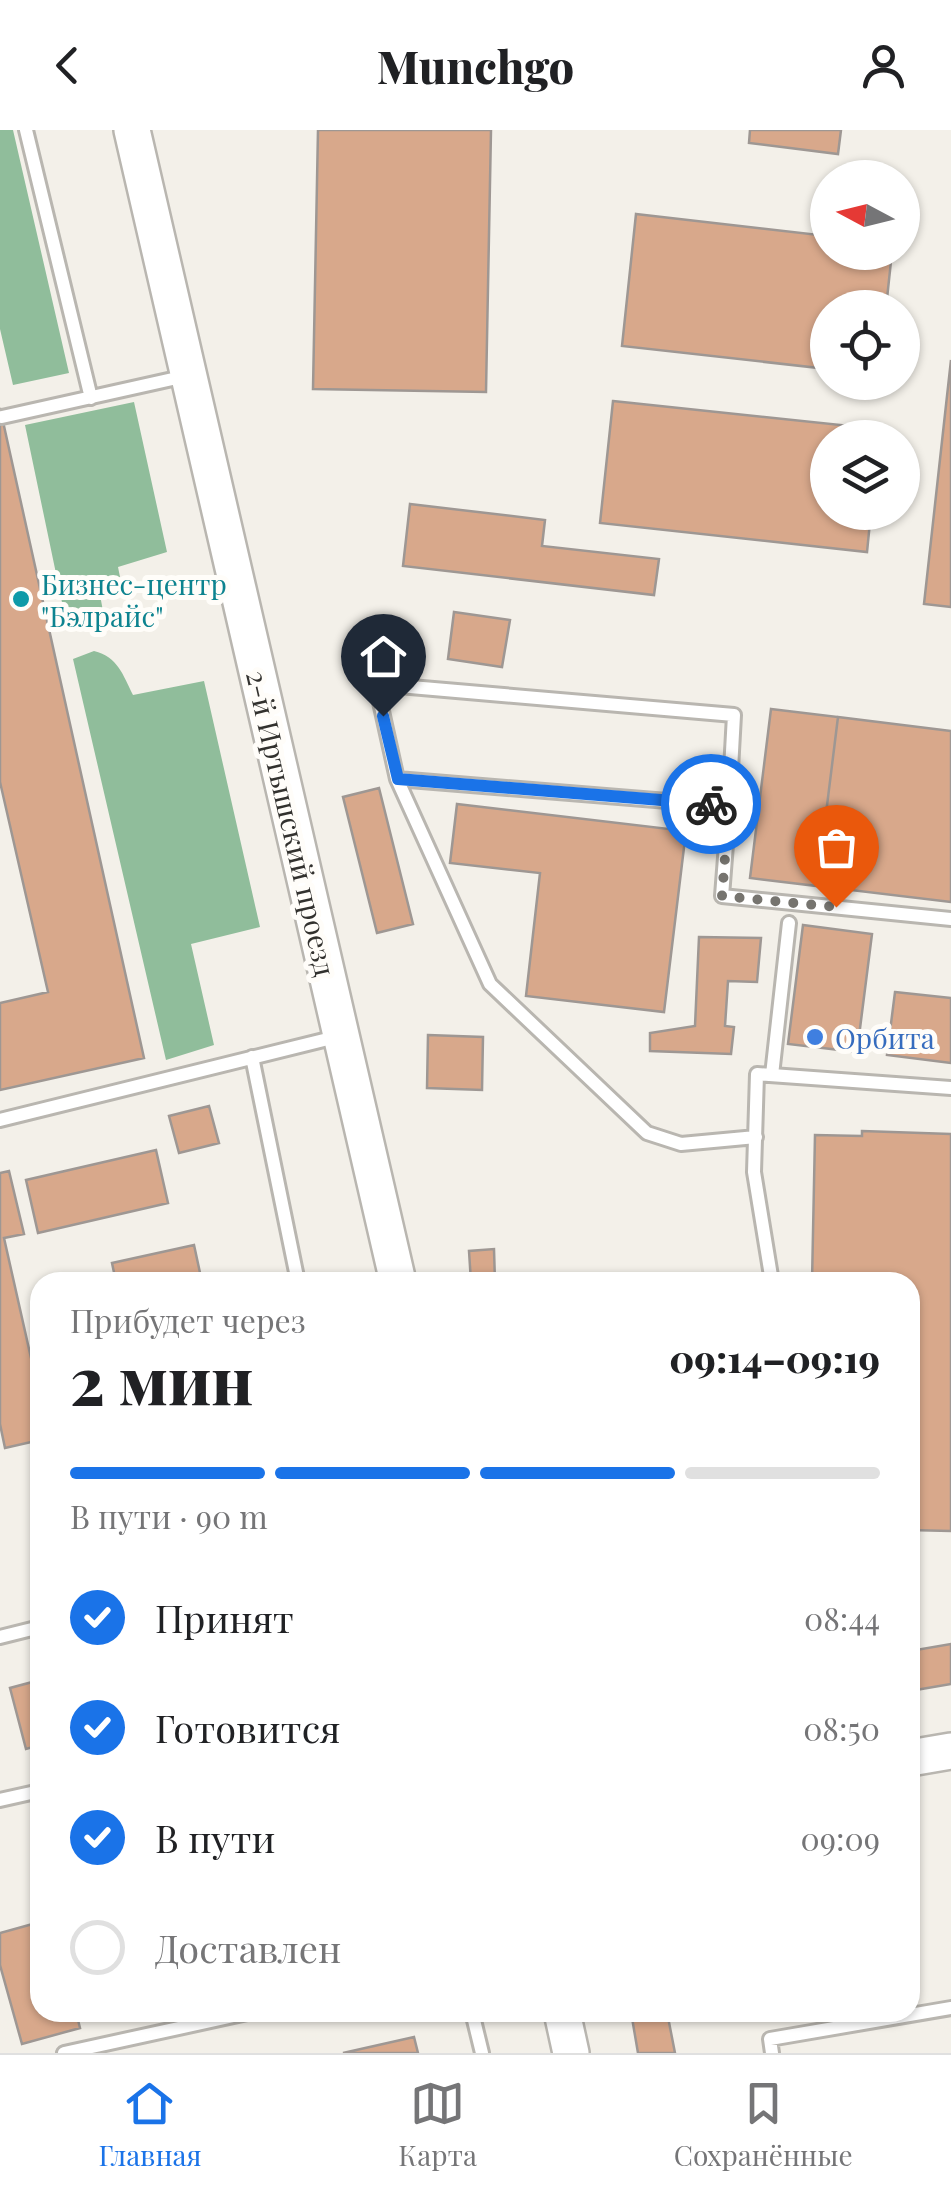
<!DOCTYPE html>
<html lang="ru">
<meta charset="utf-8">
<style>
:root{--surface:#fff;--page:#f2f2f2;--text:#202124;--muted:#757577;--line:#e0e0e0;--accent:#1a73e8}
body{margin:0;font-family:"Playfair Display",serif;background:var(--page);color:var(--text);height:100vh;display:flex;flex-direction:column;font-size:38px;white-space:nowrap}
*{box-sizing:border-box;margin:0}
p{font-size:32px;color:var(--muted)}
.icon{flex:none;width:55px;height:55px;fill:none;stroke:currentColor;stroke-width:2;stroke-linecap:round;stroke-linejoin:round}
.map{position:relative;flex:1;overflow:hidden}
.panel{position:absolute;left:30px;top:1142px;width:890px;height:750px;display:flex;flex-direction:column;background:var(--surface);border-radius:30px;box-shadow:0 2px 8px #0004}
.panel>*{flex:none}
.needle{width:65px;rotate:277deg}
.buttons{position:absolute;left:810px;top:30px;display:grid;gap:20px}
.buttons a{display:grid;place-items:center;width:110px;height:110px;border-radius:50%;background:var(--surface);box-shadow:0 2px 8px #0004;font-size:50px}
.pin{position:absolute;display:grid;place-items:center;width:85px;height:85px;color:#fff;margin:-102px -42px;border-radius:50% 50% 50% 0;rotate:-45deg;box-shadow:0 0 10px #0007}
.pin .icon{rotate:45deg}
.courier{position:absolute;display:grid;place-items:center;width:100px;height:100px;margin:-50px;border:8px solid #1a73e8;border-radius:50%;background:#fff;color:#222;box-shadow:0 2px 12px #0007}
.summary em{font-style:normal;font-weight:800}
.summary div{display:flex;flex-direction:column-reverse}
.summary{display:flex;align-items:center;justify-content:space-between;height:170px;padding:0 40px}
h1{font-size:65px;font-weight:800;line-height:75px}
.bar{display:grid;grid-template-columns:repeat(4,1fr);gap:15px 10px;align-content:center;height:120px;padding:0 40px}
.bar i{height:12px;border-radius:8px;background:var(--line)}
.bar .on{background:var(--accent)}
.bar p{grid-column:span 4}
ol{padding:0 40px;list-style:none}
li{display:flex;align-items:center;gap:30px;height:110px}
li p{margin-inline-start:auto}
li .icon{padding:10px;border-radius:50%;background:var(--accent);color:#fff;stroke-width:4}
li:last-child{color:var(--muted)}
li i{width:55px;height:55px;border:5px solid var(--line);border-radius:50%}
header{display:flex;justify-content:space-between;align-items:center;height:130px;padding:0 40px;background:var(--surface);font-size:45px;font-weight:800}
.tab-bar{display:flex;justify-content:space-around;align-items:center;height:140px;border-top:2px solid var(--line);background:var(--surface);font-size:28px;color:var(--muted)}
.tab-bar a{display:grid;justify-items:center;gap:5px}
.tab-bar .on{color:var(--accent)}
.map>svg:first-child{display:block}
.forest{fill:#90bd9b}
.building{fill:#d8a88b;stroke:#9e9793;stroke-width:2.5}
.lines{fill:none;stroke-linecap:round;stroke-linejoin:round}
.lane-casing{stroke:#b9b6b0;stroke-width:18}
.secondary-casing{stroke:#b9b6b0;stroke-width:40}
.lane{stroke:#fff;stroke-width:12}
.secondary{stroke:#fff;stroke-width:35}
.done{stroke:#76746f;stroke-width:10;stroke-dasharray:0 18}
.route{stroke:#1a73e8;stroke-width:12}
.culture-dot{fill:#0f9aa8;stroke:#fffdf9;stroke-width:4}
.shop-dot{fill:#3f7fe0;stroke:#fffdf9;stroke-width:4}
.labels{text-anchor:middle;dominant-baseline:central;stroke-width:10;stroke-linejoin:round;paint-order:stroke}
.culture-label{font-size:28px;fill:#0d838f;stroke:#fffdf9;text-anchor:start}
.street-label{font-size:28px;fill:#32312e;stroke:#fffdf9}
.shop-label{font-size:28px;fill:#366cbe;stroke:#fffdf9;text-anchor:start}
</style>
<header><svg class="icon" aria-label="back" viewBox="0 0 24 24"><path d="M15 5l-7 7 7 7"/></svg>Munchgo<svg class="icon" aria-label="person" viewBox="0 0 24 24"><circle cx="12" cy="8" r="4"/><path d="M4 21q1-7 8-7t8 7"/></svg></header>
<div class="map">
<svg width="951" height="1923" viewBox="0 0 951 1923">
<rect width="100%" height="100%" fill="#f3f0e9"/>
<!-- forest -->
<path class="forest" d="M0,0H13L69,243L13,255L0,199Z
M134,272L167,422L118,437L120,447L98,454L105,492L68,501L25,295Z
M94,521C118,527 123,545 133,565L204,551L260,797L191,814L214,915L166,930L73,529Z"/>
<!-- building -->
<path class="building" d="M318,0H491L486,262L313,259Z
M750,0H841L838,24L749,13Z
M636,84L828,106V122H892L886,178H828V239L622,216Z
M951,230V477L924,474Z
M613,271L879,299L878,308H828V382H871L867,422L600,393Z
M0,278L144,928L0,960V873L48,862L0,652Z
M410,374L545,390L542,416L659,429L654,465L403,436Z
M454,482L510,490L502,537L448,529Z
M771,579L838,587L817,756L750,748Z
M838,587L951,601V772L817,756Z
M379,658L413,794L377,803L343,667Z
M457,674L686,701L664,882L526,866L540,743L450,733Z
M803,795L872,804L857,922L788,914Z
M699,807L761,808L757,852L728,851L725,896L734,897L731,924L650,921V903L695,896Z
M895,862L951,868V933L887,925Z
M428,905L483,907L482,960L427,958Z
M209,976L219,1013L179,1023L169,986Z
M862,1001L951,1004V1401L910,1400V1152H812L815,1005L862,1006Z
M156,1020L168,1073L38,1103L26,1050Z
M9,1041L24,1104L4,1108L40,1268V1310L5,1318L0,1294V1043Z
M194,1115L202,1152H116L112,1133Z
M494,1119L495,1152H471L469,1121Z
M951,1514V1554L910,1561V1521Z
M40,1550V1615L26,1619L10,1558Z
M40,1792V1882H76L80,1898L22,1914L0,1835V1803Z
M631,1882H667L675,1923H638Z
M414,1907L418,1923H343Z"/>
<g class="lines">
<!-- lane casing -->
<g class="lane-casing">
<path id="lane" d="M26,0L91,268
M2,287L186,246
M397,649L376,554L734,585L729,676
M252,927L298,1152
M772,945L789,793
M0,990L340,906
M756,1007L681,1014L647,1003L490,854L397,649L729,676L722,766L951,789
M772,1152L754,1042L757,944L951,958
M0,1507L40,1497
M0,1670L40,1661
M472,1882L482,1923
M64,1923L252,1882
M772,1923L770,1909L951,1878"/>
</g>
<!-- secondary casing -->
<g class="secondary-casing">
<path id="secondary" d="M132,0L398,1152
M910,1628L951,1621
M562,1882L571,1923"/>
</g>
<!-- lane -->
<use href="#lane" class="lane"/>
<!-- secondary -->
<use href="#secondary" class="secondary"/>
</g>
<g class="lines">
<!-- done -->
<path class="done" d="M711,674L729,676L722,766L836,777"/>
<!-- route -->
<path class="route" d="M383,586L398,649L711,674"/>
</g>
<!-- markers -->
<circle class="culture-dot" cx="21" cy="469" r="10"/>
<circle class="shop-dot" cx="815" cy="907" r="10"/>
<g class="labels">
<!-- culture labels -->
<g class="culture-label">
<text x="41" y="453">Бизнес-центр<tspan x="41" dy="32">"Бэлрайс"</tspan></text>
</g>
<!-- street labels -->
<g class="street-label">
<text transform="translate(292 693) rotate(77)">2-й Иртышский проезд</text>
</g>
<!-- shop labels -->
<g class="shop-label">
<text x="835" y="907">Орбита</text>
</g>
</g>
</svg>
<div class="buttons">
<a><svg class="needle" viewBox="-14 -14 28 28"><path d="M0-13l5 13h-10z" fill="#e53935"/><path d="M0 13l5-13h-10z" fill="#757577"/></svg></a>
<a><svg class="icon" aria-label="locate" viewBox="0 0 24 24"><circle cx="12" cy="12" r="6"/><path d="M12 2v4M12 18v4M2 12h4M18 12h4"/></svg></a>
<a><svg class="icon" aria-label="layers" viewBox="0 0 24 24"><path d="M12 4l9 5-9 5-9-5zM3 14l9 5 9-5"/></svg></a>
</div>
<div class="pin" style="left:836px;top:777px;background:#ea580c"><svg class="icon" aria-label="bag" viewBox="0 0 24 24"><path d="M5 8h14l-1 12H6zM9 8a3 3 0 0 1 6 0"/></svg></div>
<div class="pin" style="left:383px;top:586px;background:#1f2937"><svg class="icon" aria-label="home" viewBox="0 0 24 24"><path d="M3 11l9-7 9 7M6 9v11h12V9"/></svg></div>
<div class="courier" style="left:711px;top:674px"><svg class="icon" aria-label="bike" viewBox="0 0 24 24"><circle cx="6" cy="16" r="4"/><circle cx="18" cy="16" r="4"/><path d="M6 16l4-8h5l3 8M10 8l3 8H6M13 5h3"/></svg></div>
<section class="panel">
<div class="summary"><div><h1>2 мин</h1><p>Прибудет через</p></div><em>09:14–09:19</em></div>
<div class="bar"><i class="on"></i><i class="on"></i><i class="on"></i><i></i><p>В пути · 90 m</p></div>
<ol>
<li><svg class="icon" aria-label="check" viewBox="0 0 24 24"><path d="M5 12l5 5 9-10"/></svg>Принят<p>08:44</p></li>
<li><svg class="icon" aria-label="check" viewBox="0 0 24 24"><path d="M5 12l5 5 9-10"/></svg>Готовится<p>08:50</p></li>
<li><svg class="icon" aria-label="check" viewBox="0 0 24 24"><path d="M5 12l5 5 9-10"/></svg>В пути<p>09:09</p></li>
<li><i></i>Доставлен</li>
</ol>
</section>
</div>
<nav class="tab-bar">
<a class="on"><svg class="icon" aria-label="home" viewBox="0 0 24 24"><path d="M3 11l9-7 9 7M6 9v11h12V9"/></svg>Главная</a>
<a><svg class="icon" aria-label="map" viewBox="0 0 24 24"><path d="M3 6l6-2 6 2 6-2v14l-6 2-6-2-6 2zM9 4v14M15 6v14"/></svg>Карта</a>
<a><svg class="icon" aria-label="saved" viewBox="0 0 24 24"><path d="M7 4h10v16l-5-4-5 4z"/></svg>Сохранённые</a>
</nav>
